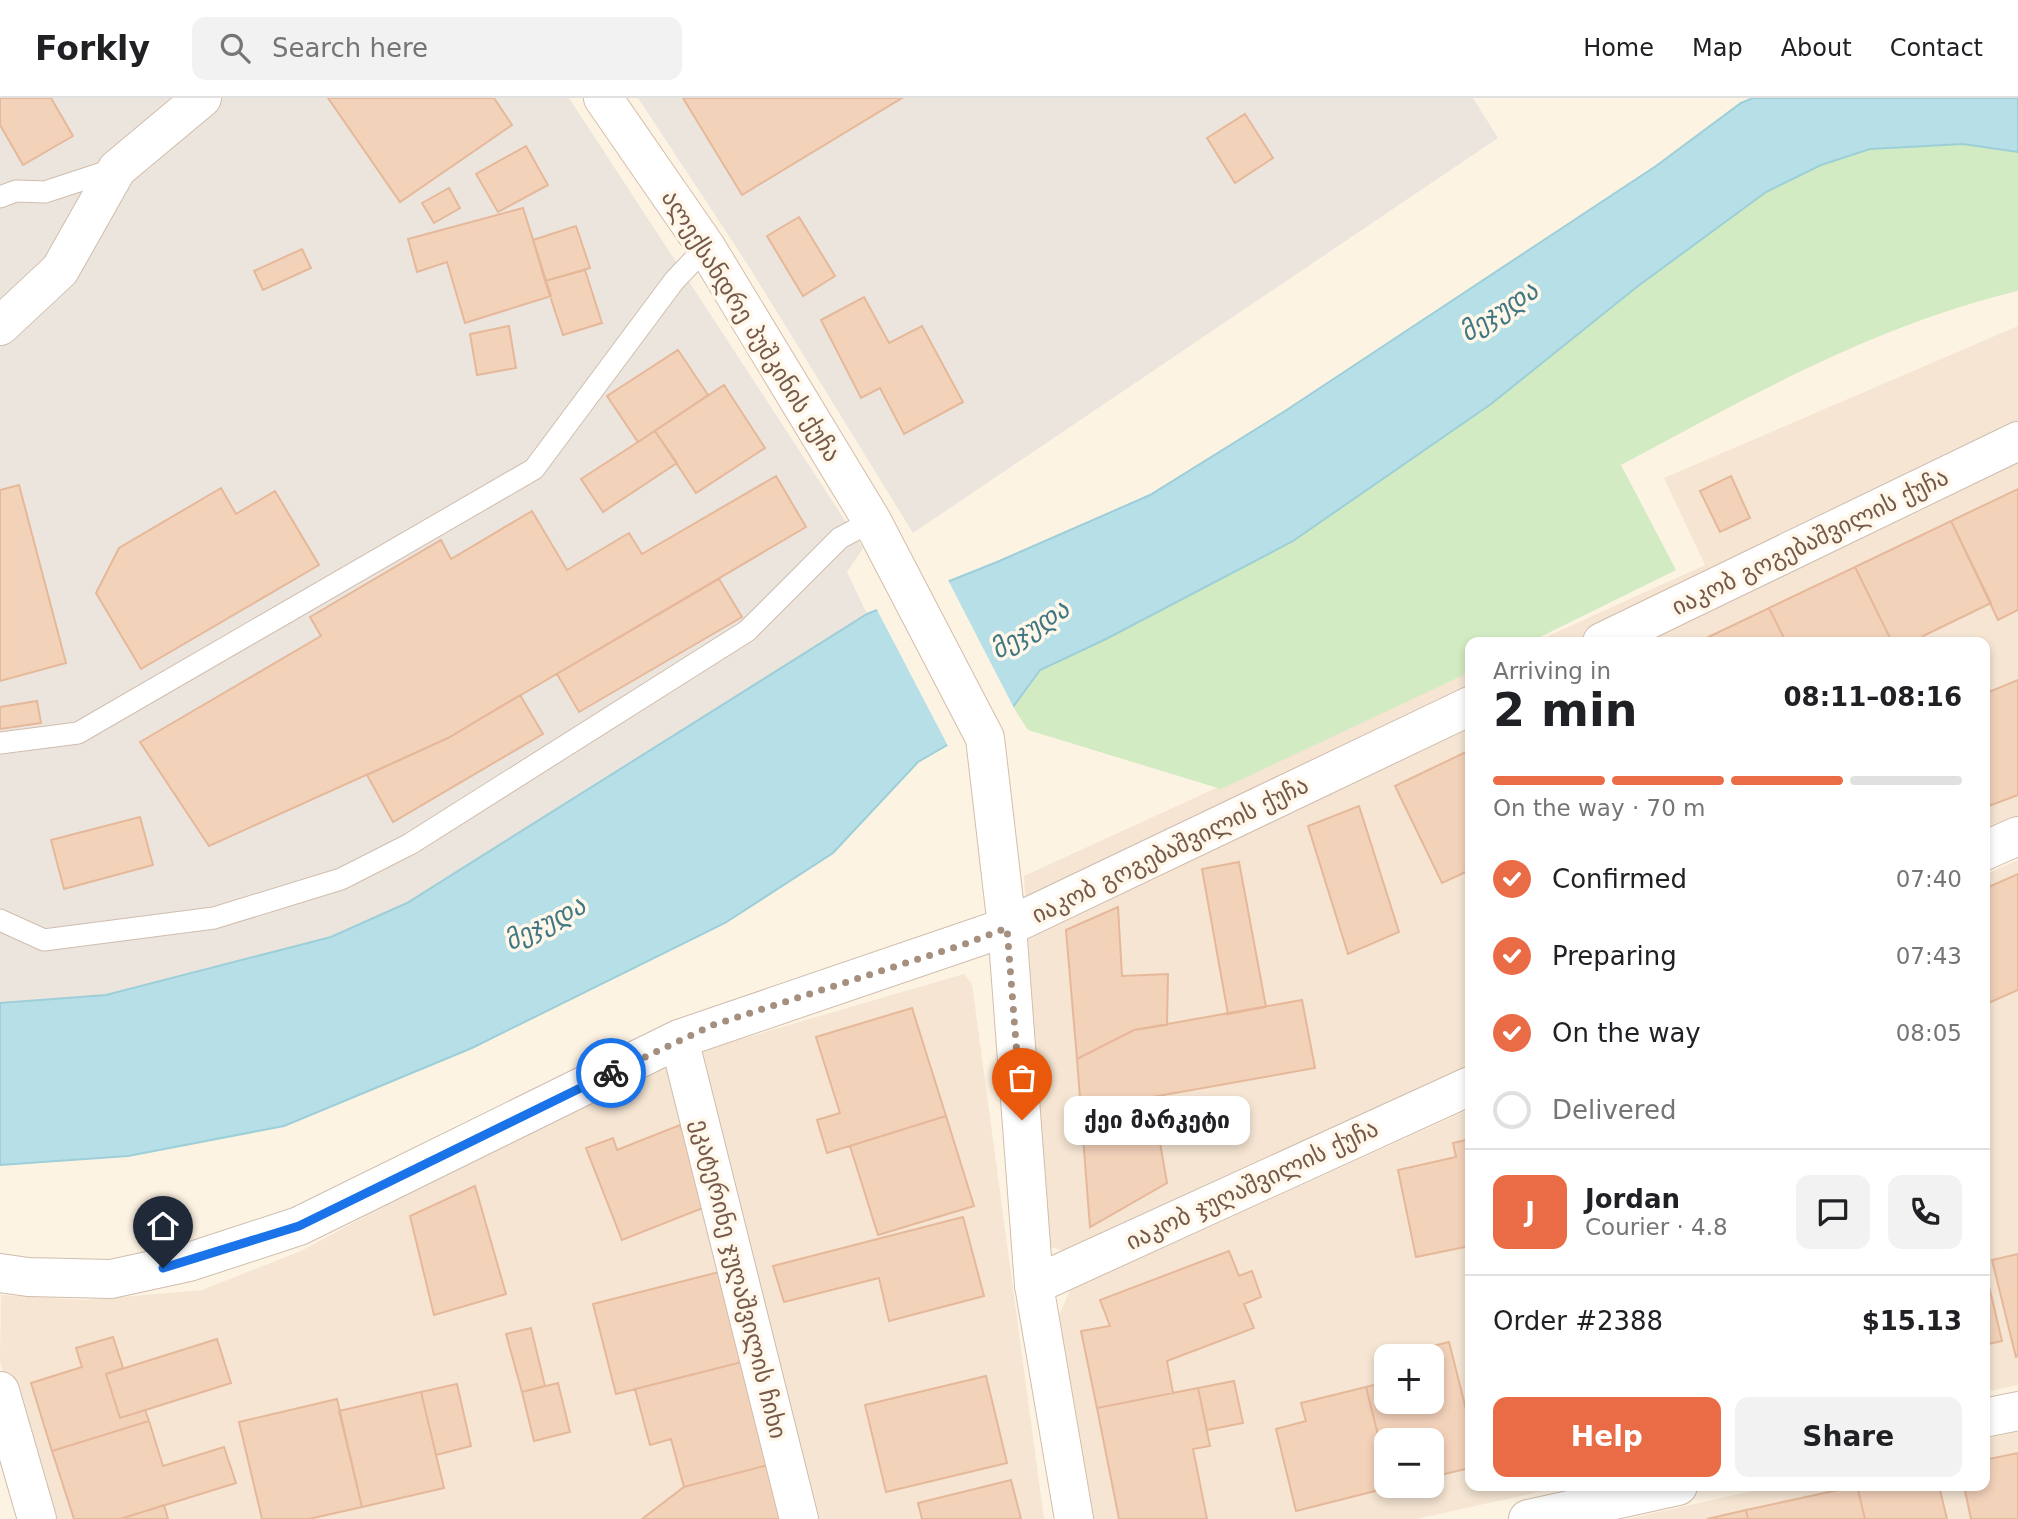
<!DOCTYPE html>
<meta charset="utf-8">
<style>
:root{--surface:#fff;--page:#f2f2f2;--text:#202124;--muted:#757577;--line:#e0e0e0;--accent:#ea6c46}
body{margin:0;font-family:"DejaVu Sans","Noto Sans Georgian",sans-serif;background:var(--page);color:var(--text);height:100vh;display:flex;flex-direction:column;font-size:26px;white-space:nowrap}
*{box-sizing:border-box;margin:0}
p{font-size:23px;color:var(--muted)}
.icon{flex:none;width:38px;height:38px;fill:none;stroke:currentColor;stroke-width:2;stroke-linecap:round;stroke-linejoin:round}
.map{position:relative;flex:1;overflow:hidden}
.side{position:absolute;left:1465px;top:539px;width:525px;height:854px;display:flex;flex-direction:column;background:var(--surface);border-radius:14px;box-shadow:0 4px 10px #0003}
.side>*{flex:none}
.fabs{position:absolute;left:1374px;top:1246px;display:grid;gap:14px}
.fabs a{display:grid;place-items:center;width:70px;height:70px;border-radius:14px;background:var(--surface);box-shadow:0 4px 10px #0003;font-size:35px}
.pin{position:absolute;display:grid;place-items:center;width:60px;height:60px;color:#fff;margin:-72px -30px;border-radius:50% 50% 50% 0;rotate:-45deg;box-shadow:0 0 7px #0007}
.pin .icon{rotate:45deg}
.courier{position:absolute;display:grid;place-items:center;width:70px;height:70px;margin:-35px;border:5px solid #1a73e8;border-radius:50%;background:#fff;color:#222;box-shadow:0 2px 9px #0007}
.bubble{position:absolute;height:49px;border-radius:14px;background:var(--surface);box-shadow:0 4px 10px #0003;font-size:23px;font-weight:800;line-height:49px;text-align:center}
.head em{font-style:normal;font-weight:800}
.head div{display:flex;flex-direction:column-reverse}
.head{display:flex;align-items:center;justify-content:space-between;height:119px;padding:0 28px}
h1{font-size:46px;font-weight:800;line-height:52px}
.bar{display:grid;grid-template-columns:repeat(4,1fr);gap:10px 7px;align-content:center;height:84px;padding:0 28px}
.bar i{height:9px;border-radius:5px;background:var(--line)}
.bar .active{background:var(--accent)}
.bar p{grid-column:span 4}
.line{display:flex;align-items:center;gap:18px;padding:0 28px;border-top:2px solid var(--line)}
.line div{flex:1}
.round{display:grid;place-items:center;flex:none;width:74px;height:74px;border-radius:14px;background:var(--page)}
ol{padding:0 28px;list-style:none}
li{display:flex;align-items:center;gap:21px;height:77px}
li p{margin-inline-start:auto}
li .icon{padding:7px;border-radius:50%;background:var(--accent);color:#fff;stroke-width:4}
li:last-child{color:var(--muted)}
li i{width:38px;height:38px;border:4px solid var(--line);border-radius:50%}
.button{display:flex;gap:14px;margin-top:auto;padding:14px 28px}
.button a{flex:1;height:80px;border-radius:14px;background:var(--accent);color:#fff;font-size:28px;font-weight:800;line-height:80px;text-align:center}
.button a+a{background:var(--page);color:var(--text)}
header{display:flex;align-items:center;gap:42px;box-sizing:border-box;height:98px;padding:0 35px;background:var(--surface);border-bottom:2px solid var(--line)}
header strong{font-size:33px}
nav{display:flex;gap:38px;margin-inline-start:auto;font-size:24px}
.search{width:490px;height:63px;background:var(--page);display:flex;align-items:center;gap:18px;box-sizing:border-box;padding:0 24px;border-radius:14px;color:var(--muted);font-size:26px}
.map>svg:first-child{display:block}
.residential{fill:#f5e5d2;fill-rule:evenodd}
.industrial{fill:#ece5de}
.green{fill:#d2ebc2}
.water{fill:#b7dfe7;stroke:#9dcfd9;stroke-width:2}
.pier{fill:#fdf3e3}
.building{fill:#f3d2ba;stroke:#e6b89a;stroke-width:2}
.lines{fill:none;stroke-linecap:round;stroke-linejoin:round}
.service-casing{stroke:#d0bdad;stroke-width:23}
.minor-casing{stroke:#d0bdad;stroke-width:40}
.secondary-casing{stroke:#d4bdaa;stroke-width:40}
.service{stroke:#fff;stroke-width:21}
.minor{stroke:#fff;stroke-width:38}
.secondary{stroke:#fff;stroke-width:38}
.done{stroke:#a58f7f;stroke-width:7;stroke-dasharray:0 12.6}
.route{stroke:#1a73e8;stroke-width:9}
.labels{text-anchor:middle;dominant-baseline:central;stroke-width:7;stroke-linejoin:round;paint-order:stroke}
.street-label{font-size:24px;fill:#765949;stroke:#fff7ea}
.water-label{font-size:26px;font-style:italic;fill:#3f7783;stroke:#fff7ea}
</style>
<header>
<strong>Forkly</strong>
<div class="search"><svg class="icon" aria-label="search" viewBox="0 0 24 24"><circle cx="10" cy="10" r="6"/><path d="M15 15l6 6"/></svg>Search here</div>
<nav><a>Home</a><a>Map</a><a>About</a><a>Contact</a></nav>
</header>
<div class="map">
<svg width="2018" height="1421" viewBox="0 0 2018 1421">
<rect width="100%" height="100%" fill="#fdf3e3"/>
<!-- residential -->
<path class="residential" d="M2018,228V719L1985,734L1984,544H1535L1705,467L1664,380Z
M1470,574V970L1068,1154L1047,1148L1024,778Z
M2018,762V1287L1985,1294L1984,777Z
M964,876L972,886L1044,1421H46L0,1264L1,1197L87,1202L202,1192L301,1153L562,1012L703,952Z
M1470,1011V1388H1565L1416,1421H1091L1058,1220L1070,1192ZM1386,1258H1432V1304H1386ZM1386,1342H1432V1388H1386Z
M2018,1333V1421H1627L1775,1388H1984L1985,1341Z"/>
<!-- industrial -->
<path class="industrial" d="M0,0H569L863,450L847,474L867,516L407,805L331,839L106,897L0,905Z
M638,0H1473L1498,40L913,435L748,167Z"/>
<!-- green -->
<path class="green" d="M1963,46L2018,54V193C1877,226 1748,299 1621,367L1676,472L1530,544H1470V574L1221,691L1028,632L1013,609L1040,572L1106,541L1293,443L1491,306L1638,188L1766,94L1821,67L1870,51Z"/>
<!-- water -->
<path class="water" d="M1753,0H2018V54L1963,46L1870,51L1821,67L1766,94L1638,188L1491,306L1293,443L1106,541L1040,572L1013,609L918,664L833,755L725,825L472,950L284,1028L128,1058L0,1067V905L106,897L331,839L407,805L867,516L997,464L1150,397L1285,313L1656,68L1741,5Z"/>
<!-- pier -->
<path class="pier" d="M947,480L1015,612L949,650L875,508Z"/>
<!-- building -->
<path class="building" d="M0,0H51L73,38L23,67L0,27Z
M328,0H494L512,27L400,104Z
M683,0H902L742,97Z
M1245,16L1273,60L1235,85L1207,40Z
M526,48L548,87L498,114L476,76Z
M449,90L460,110L434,125L422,105Z
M523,110L551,198L465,225L447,164L417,174L408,141Z
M799,119L835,178L803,198L767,138Z
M576,128L590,170L545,183L533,142Z
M302,151L311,170L263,192L254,173Z
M585,172L602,225L563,237L545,183Z
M864,199L889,245L922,228L963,304L904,336L880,290L861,300L821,222Z
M509,228L516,270L477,277L470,236Z
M678,252L708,297L638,344L607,298Z
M724,287L765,350L696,395L655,333Z
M655,333L677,365L603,414L581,381Z
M776,378L806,429L448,640L209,748L140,644L321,538L310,519L441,442L451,461L532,413L567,472L629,435L642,456Z
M1731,378L1750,420L1720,434L1700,393Z
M19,387L66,565L0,583V392Z
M221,390L236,416L275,393L319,467L141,571L96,495L119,450Z
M2018,391V512L1998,522L1951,423Z
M1951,423L1991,505L1923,538L1926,544H1892L1855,469Z
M1855,469L1892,544H1786L1769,510Z
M719,481L742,519L579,614L557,576Z
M1769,510L1786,544H1698Z
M2018,582V697L1989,708L1984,696V596Z
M520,597L543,636L393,724L367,677L448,640Z
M37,603L41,625L0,631V609Z
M1470,652V772L1442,785L1395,688Z
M1359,708L1399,834L1348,856L1308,728Z
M140,719L153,767L64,791L51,742Z
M1239,764L1266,909L1228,916L1202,771Z
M2018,776V892L1984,907V791Z
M1118,809L1122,878L1168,876L1167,927L1134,932L1077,961L1066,832Z
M1302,902L1315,970L1152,999L1167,1085L1090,1129L1077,961L1134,932Z
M912,910L946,1018L827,1055L817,1022L840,1015L816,939Z
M946,1018L974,1108L878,1137L850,1048Z
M680,1027L713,1106L622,1142L586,1050L613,1040L617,1052Z
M1470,1041V1148L1416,1159L1398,1072L1456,1059L1453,1045Z
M475,1088L506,1196L434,1217L410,1118Z
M963,1119L984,1198L889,1223L879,1180L784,1204L773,1168Z
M1229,1153L1239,1178L1252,1173L1261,1199L1244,1206L1254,1230L1167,1263L1173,1295L1097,1310L1081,1233L1110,1228L1100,1202Z
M2018,1156V1258L2016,1259L1992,1162Z
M1984,1167L2002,1243L1984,1247Z
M727,1172L746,1263L616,1296L593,1206Z
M531,1230L545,1288L522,1294L506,1236Z
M113,1239L123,1270L106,1276L120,1320L145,1312L149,1323L52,1353L31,1285L82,1269L76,1250Z
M217,1241L231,1285L120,1320L106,1276Z
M1449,1244L1470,1327V1370L1432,1379V1342H1386V1369L1366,1289L1386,1284V1304H1432V1258H1412L1410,1254Z
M746,1263L772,1366L684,1389L671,1341L650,1347L635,1291Z
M986,1278L1007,1365L886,1394L865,1307Z
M1234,1283L1243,1325L1207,1332L1198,1290Z
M558,1285L570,1334L534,1343L522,1294Z
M457,1286L471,1348L436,1357L421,1294Z
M1366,1289L1386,1369V1388L1391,1389L1296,1413L1276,1331L1306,1323L1301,1305Z
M1198,1290L1210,1348L1193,1351L1207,1421H1119L1097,1310Z
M421,1294L444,1390L362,1409L339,1313Z
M337,1301L362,1409L309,1421H262L239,1324Z
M149,1323L163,1368L224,1349L236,1385L120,1421H74L52,1353Z
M2018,1355V1421H1971L1964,1388H1984V1362Z
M772,1366L786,1421H642L684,1389Z
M1011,1382L1021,1421H922L918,1405Z
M1857,1388H1939L1947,1421H1865Z
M1857,1388L1865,1421H1748L1746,1412Z
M164,1407L168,1421H120Z
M1746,1412L1748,1421H1707Z"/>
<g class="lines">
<!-- service casing -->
<g class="service-casing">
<path id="service" d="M0,99L16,93L45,94L115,71
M0,645L78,635L534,371L674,183L706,149
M0,822L44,842L214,820L341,781L410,746L747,533L840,440L872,423"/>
</g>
<!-- minor casing -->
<g class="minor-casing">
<path id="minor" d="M0,228L60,172L117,71L202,0
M1602,544L2018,343
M1984,753L2018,738
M679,941L799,1421
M0,1175L28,1179L111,1181L189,1164L299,1128L679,941L1007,829L1470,608
M1034,1187L1470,988
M0,1293L37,1421
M1984,1320L2018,1313
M1528,1421L1678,1388"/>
</g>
<!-- secondary casing -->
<g class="secondary-casing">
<path id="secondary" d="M603,0L706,149L872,423L985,640L1007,829L1034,1187L1074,1421"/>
</g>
<!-- service -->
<use href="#service" class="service"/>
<!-- minor -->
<use href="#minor" class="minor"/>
<!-- secondary -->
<use href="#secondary" class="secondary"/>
</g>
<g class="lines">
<!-- done -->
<path class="done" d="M611,975L713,927L965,846L1007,830L1022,1022"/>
<!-- route -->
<path class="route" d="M163,1170L299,1128L611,975"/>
</g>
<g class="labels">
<!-- street labels -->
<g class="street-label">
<text transform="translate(751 228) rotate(58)">ალექსანდრე პუშკინის ქუჩა</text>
<text transform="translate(1810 444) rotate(-26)">იაკობ გოგებაშვილის ქუჩა</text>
<text transform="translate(1170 752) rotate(-26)">იაკობ გოგებაშვილის ქუჩა</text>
<text transform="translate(1252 1087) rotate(-25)">იაკობ ჯუღაშვილის ქუჩა</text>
<text transform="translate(739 1181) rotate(76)">ეკატერინე ჯუღაშვილის ჩიხი</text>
</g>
<!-- water labels -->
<g class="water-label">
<text transform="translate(1499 213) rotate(-33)">მეჯუდა</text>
<text transform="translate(1030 531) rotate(-32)">მეჯუდა</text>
<text transform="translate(545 825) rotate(-27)">მეჯუდა</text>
</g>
</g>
</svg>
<div class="fabs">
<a>+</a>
<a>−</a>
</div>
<div class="pin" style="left:1022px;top:1022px;background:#ea580c"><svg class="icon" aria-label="bag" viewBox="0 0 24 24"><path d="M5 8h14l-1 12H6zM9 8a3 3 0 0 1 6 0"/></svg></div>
<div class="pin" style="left:163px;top:1170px;background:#1f2937"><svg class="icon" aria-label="home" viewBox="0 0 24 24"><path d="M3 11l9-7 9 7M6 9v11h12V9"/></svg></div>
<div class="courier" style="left:611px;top:975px"><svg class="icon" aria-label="bike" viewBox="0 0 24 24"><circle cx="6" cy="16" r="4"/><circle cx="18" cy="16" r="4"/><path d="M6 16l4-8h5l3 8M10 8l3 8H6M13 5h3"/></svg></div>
<div class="bubble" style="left:1064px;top:998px;width:186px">ქეი მარკეტი</div>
<section class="side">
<div class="head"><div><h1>2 min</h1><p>Arriving in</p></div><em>08:11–08:16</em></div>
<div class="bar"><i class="active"></i><i class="active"></i><i class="active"></i><i></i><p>On the way · 70 m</p></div>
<ol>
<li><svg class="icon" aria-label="check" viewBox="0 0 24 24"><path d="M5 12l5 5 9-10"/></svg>Confirmed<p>07:40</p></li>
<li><svg class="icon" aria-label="check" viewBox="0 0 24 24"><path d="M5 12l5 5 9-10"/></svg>Preparing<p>07:43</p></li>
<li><svg class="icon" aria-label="check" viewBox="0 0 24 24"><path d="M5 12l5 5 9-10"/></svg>On the way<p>08:05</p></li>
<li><i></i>Delivered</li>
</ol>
<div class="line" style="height:126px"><b class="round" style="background:var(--accent);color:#fff">J</b><div><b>Jordan</b><p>Courier · 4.8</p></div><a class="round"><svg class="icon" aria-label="chat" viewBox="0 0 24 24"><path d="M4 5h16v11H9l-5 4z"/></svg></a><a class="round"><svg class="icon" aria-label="phone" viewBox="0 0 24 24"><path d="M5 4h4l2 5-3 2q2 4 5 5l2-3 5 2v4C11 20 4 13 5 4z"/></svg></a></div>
<div class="line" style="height:91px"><div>Order #2388</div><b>$15.13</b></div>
<div class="button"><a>Help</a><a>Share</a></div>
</section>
</div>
